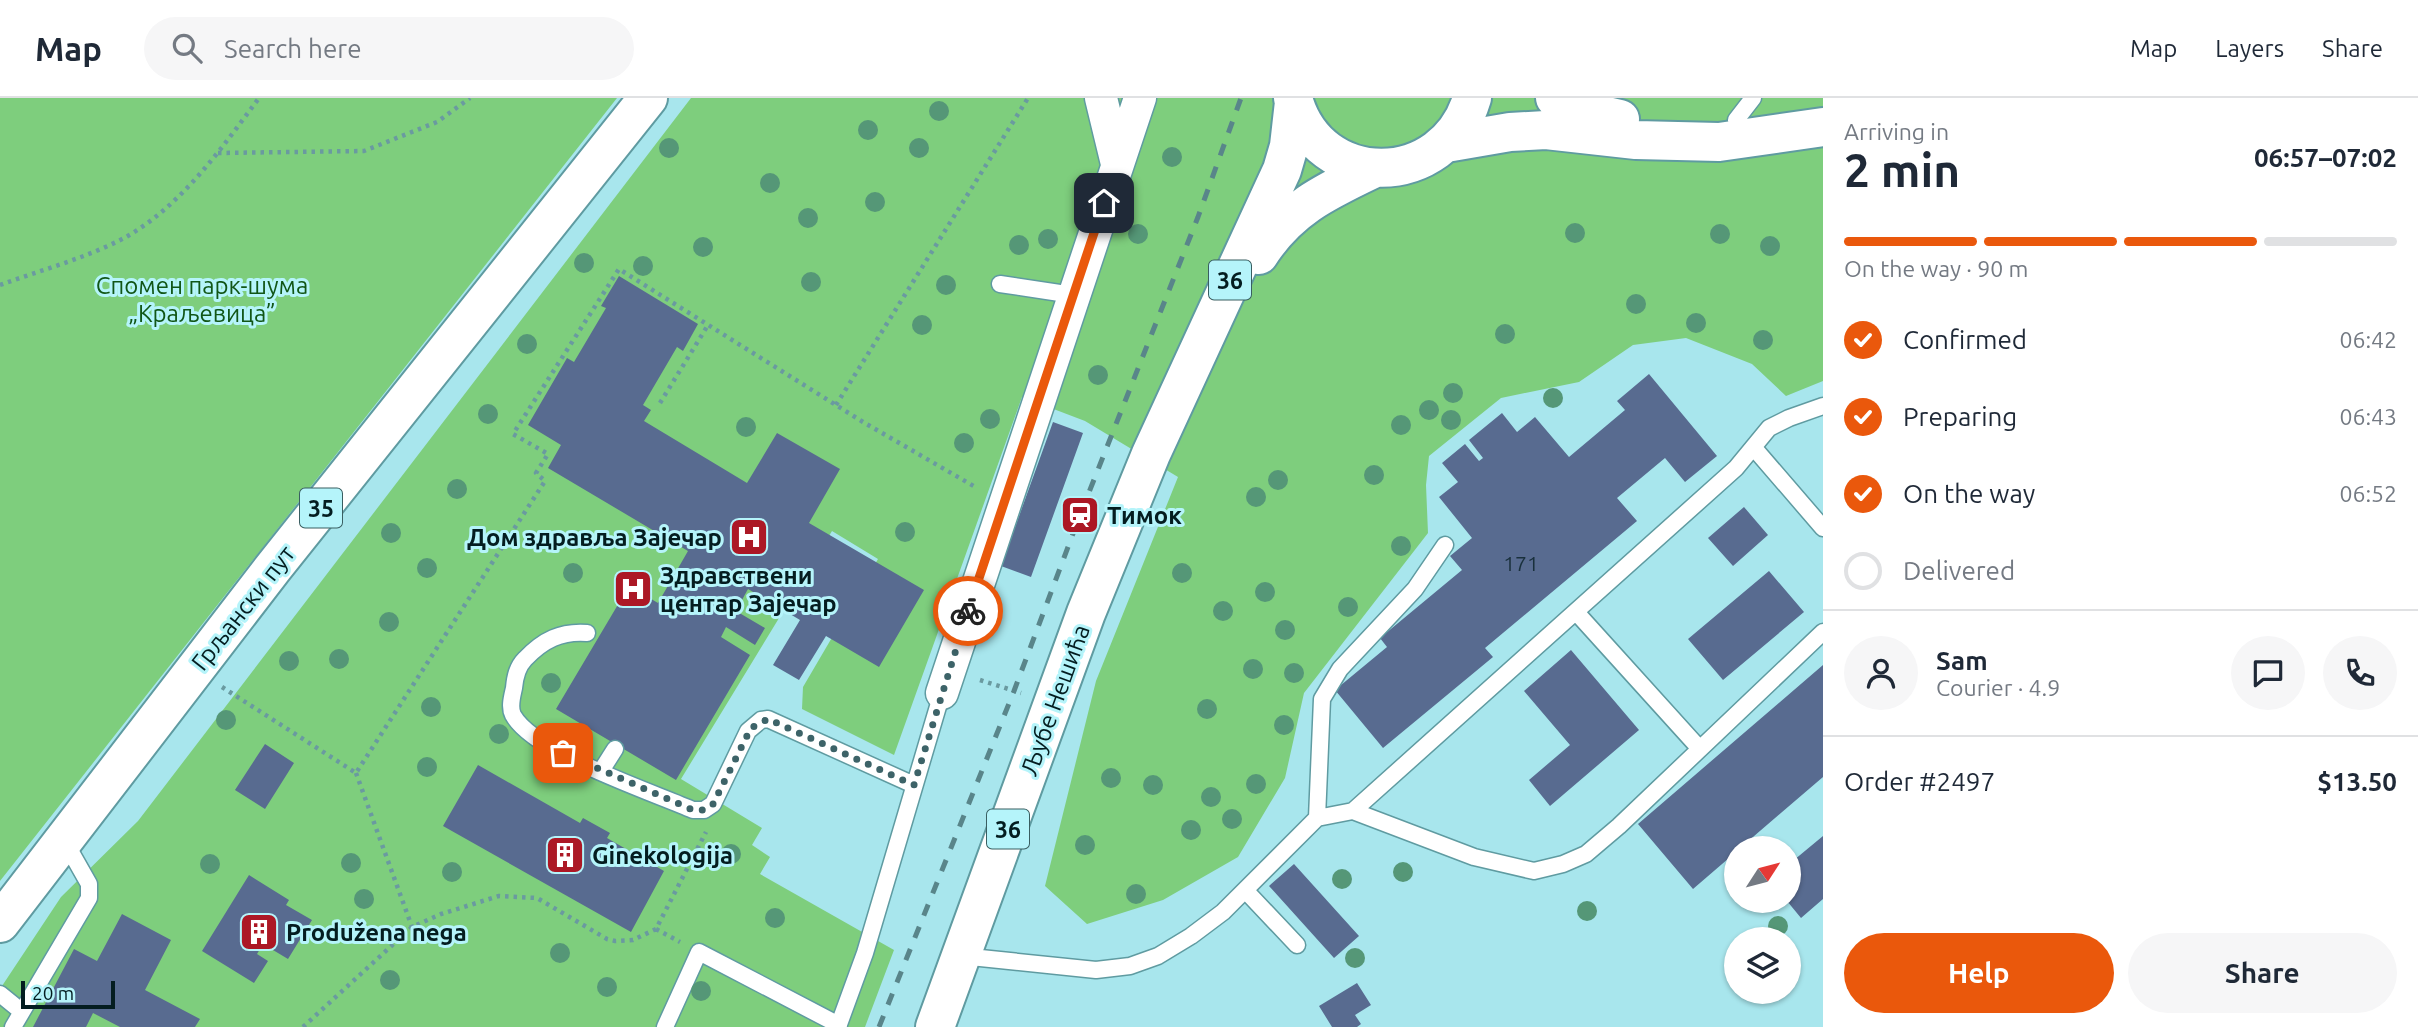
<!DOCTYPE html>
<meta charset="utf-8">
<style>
:root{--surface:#fff;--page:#f6f6f7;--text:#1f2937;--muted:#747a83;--line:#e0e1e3;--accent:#ea580c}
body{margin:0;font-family:Ubuntu,sans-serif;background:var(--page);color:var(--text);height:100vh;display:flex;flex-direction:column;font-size:26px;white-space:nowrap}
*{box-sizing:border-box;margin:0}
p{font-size:23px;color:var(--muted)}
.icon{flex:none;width:38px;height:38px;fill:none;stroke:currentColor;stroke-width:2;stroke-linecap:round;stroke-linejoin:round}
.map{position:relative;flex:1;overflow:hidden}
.details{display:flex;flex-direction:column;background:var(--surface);width:595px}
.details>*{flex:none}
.needle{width:46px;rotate:54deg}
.buttons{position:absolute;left:1724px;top:738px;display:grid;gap:14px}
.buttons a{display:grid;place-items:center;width:77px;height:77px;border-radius:50%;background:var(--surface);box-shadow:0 2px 5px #0004;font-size:35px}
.scale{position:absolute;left:21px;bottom:18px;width:94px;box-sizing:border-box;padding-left:7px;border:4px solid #041d20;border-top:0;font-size:19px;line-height:24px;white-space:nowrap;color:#041d20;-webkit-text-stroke:5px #b5f4fa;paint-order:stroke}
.pin{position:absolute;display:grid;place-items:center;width:60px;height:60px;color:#fff;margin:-30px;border-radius:14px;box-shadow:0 4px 10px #0006}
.courier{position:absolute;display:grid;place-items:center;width:70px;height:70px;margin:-35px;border:5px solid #ea580c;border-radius:50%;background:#fff;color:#222;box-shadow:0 2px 9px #0007}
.summary em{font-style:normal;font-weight:600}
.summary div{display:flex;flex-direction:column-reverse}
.summary{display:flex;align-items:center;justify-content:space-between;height:119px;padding:0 21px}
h1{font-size:46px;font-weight:600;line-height:52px}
.bar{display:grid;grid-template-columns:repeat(4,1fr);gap:10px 7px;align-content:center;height:84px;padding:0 21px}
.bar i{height:9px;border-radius:5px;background:var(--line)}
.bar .current{background:var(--accent)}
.bar p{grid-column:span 4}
.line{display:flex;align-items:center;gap:18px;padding:0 21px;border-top:2px solid var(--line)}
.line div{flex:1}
.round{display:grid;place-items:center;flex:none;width:74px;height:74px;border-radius:37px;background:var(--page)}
ol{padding:0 21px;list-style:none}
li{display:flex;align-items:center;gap:21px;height:77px}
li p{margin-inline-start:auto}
li .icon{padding:7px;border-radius:50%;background:var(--accent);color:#fff;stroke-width:4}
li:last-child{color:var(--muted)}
li i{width:38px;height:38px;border:4px solid var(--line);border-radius:50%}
.primary-button{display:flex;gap:14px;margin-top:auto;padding:14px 21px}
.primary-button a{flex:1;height:80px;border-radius:42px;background:var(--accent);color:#fff;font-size:28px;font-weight:600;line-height:80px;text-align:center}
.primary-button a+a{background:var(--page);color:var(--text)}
header{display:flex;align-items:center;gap:42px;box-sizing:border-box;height:98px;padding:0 35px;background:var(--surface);border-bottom:2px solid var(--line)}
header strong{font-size:33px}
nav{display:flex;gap:38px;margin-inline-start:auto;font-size:24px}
.search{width:490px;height:63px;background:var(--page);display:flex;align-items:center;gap:18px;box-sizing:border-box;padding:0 24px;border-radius:38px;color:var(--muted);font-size:26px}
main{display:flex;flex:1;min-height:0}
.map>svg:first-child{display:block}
.green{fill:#7ece7d}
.building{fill:#586b90}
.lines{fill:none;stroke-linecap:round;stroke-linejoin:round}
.lane-casing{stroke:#5f9ba1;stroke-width:19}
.street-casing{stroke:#5f9ba1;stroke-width:35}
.primary-casing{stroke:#5f9ba1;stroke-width:42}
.path{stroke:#6a9aa0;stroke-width:4.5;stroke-dasharray:3.5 5;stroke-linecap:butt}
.lane{stroke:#fff;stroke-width:16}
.street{stroke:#fff;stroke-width:32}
.primary{stroke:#fff;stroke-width:38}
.rail{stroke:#59858a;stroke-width:5;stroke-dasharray:12 12;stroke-linecap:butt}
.tree{fill:#559777}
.done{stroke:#3d6368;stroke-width:7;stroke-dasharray:0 12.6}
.route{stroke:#ea580c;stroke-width:9}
.labels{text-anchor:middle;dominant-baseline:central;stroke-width:6;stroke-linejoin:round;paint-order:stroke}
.number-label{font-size:21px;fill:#19303c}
.shield{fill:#b5f4fa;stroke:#395e61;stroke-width:2}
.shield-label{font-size:23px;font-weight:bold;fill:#041d20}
.park-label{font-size:24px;fill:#115616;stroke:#b5f4fa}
.poi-label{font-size:24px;font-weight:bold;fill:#041d20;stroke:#b5f4fa;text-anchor:start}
.street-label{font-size:24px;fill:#041d20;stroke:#b5f4fa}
</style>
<header>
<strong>Map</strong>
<div class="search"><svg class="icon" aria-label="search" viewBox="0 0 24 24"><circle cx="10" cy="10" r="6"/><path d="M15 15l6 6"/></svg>Search here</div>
<nav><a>Map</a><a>Layers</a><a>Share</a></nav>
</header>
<main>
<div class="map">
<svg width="1823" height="929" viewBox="0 0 1823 929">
<rect width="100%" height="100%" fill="#a8e6ed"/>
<!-- green -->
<path class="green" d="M0,0H617L0,783Z
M691,0H1823V283L1786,298L1752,266L1686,240L1633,247L1579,284L1501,300L1429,358L1426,387L1428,435L1304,595L1285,680L1238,759L1163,802L1087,826L1045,788L1096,583L1178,379L1085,323L1022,299L894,657L802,611L803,589L878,461L832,433L681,681L762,730L752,747L770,759L760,776L894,852L865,929H0V891L61,799L138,723Z"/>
<!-- building -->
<path class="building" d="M619,178L698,226L683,253L677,249L643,307L651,312L644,323L747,385L777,335L840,371L809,425L924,492L879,569L826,538L799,582L773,567L800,522L748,491L736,513L765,530L755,547L726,529L721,539L750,557L676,682L556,611L629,488L658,505L688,453L548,370L561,347L528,327L567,260L574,264L606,210L601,208Z
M1649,276L1717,358L1685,384L1665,360L1617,400L1637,423L1485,550L1493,559L1383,650L1335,592L1387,549L1380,540L1462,472L1450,458L1472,440L1439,399L1458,384L1442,365L1465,346L1479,363L1483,360L1469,342L1502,315L1517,334L1535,319L1569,359L1625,312L1617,303Z
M1053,324L1083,335L1031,479L1001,468Z
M1744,409L1768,437L1733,468L1708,440Z
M1769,473L1804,514L1723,582L1688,541Z
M1571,552L1639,632L1550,708L1529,682L1570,647L1524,593Z
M1823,567V679L1739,751H1736V754L1693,791L1638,726Z
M265,646L294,665L265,711L235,692Z
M478,667L580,725L583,720L610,735L607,740L664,773L631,834L443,728Z
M1823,738V801L1801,820L1787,803L1788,767Z
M1294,766L1359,838L1334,860L1269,788Z
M249,777L289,802L286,807L312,822L288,861L263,846L257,856L268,863L254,885L202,853Z
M122,816L171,842L145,892L200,921L195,929H120L93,915L86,929H33L74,851L97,863Z
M1357,885L1371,907L1355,917L1361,926L1357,929H1332L1319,908Z"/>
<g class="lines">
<!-- lane casing -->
<g class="lane-casing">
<path id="lane" d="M1736,22L1753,0
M1000,186L1073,197
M1754,350L1823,430
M1576,514L1700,651
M587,535C561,533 543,542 525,561C517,569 515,579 514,590C512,599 509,609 513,617C534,655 652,694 693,712H704L713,706L748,633L761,622L768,621L914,687
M601,673L615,651
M1353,713L1736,370L1769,330L1789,320L1823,308
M1317,720L1322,601L1340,571L1415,491L1445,447
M1245,792L1297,847
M961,858L1096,872L1130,868L1158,858L1191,838L1223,814L1317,720L1353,713L1474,759L1534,773L1563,766L1586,756L1619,728L1823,534
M0,896L21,913
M13,929L89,800V786L64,742
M665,929L699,854L839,927
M838,929L865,855L942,595"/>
</g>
<!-- street casing -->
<g class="street-casing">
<path id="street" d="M1101,0L1117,66
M942,595L1140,0"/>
</g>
<!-- primary casing -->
<g class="primary-casing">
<path id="primary" d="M1293,0C1318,94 1445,92 1472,0
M1555,0L1584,13L1620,21
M1446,45L1510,34L1546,32L1636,42L1719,44L1823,29
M1259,157C1289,110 1327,93 1375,70
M0,825L273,470L648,0
M935,929L1086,515L1151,356L1282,72L1289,48L1294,4"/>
</g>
<!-- path -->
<path class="path" d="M218,55L364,53L437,24L470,0
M0,187C41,172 87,160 126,139C182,107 221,51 259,0
M660,305L708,227
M836,307L1028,0
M980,582L1021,595
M222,589L356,675L545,383L536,375L548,356L513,336L619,171L863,324L977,390
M356,675L412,829
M656,831L680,844
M303,929L412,829L441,816L499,798L537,800L607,841L615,843L633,842L656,831L706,734"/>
<!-- lane -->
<use href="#lane" class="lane"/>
<!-- street -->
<use href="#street" class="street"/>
<!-- primary -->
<use href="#primary" class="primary"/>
<!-- rail -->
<path class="rail" d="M879,929L1014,593L1080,417L1198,119L1241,0"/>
</g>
<!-- trees -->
<g class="tree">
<circle cx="939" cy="13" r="10"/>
<circle cx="868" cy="32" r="10"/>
<circle cx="669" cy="50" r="10"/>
<circle cx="919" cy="50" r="10"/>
<circle cx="1172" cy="59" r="10"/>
<circle cx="770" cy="85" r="10"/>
<circle cx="875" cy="104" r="10"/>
<circle cx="808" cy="120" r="10"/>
<circle cx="1575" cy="135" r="10"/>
<circle cx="1138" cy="136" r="10"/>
<circle cx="1720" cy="136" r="10"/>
<circle cx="1048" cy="141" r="10"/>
<circle cx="1019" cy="147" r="10"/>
<circle cx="1770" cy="148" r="10"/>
<circle cx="703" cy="149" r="10"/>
<circle cx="584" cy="165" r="10"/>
<circle cx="643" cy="168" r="10"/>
<circle cx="811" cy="184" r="10"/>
<circle cx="946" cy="187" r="10"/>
<circle cx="1636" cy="206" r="10"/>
<circle cx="1696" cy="225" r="10"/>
<circle cx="922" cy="227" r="10"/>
<circle cx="1505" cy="236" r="10"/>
<circle cx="1763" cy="242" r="10"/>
<circle cx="527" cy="246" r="10"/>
<circle cx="1098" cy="277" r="10"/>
<circle cx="1453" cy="295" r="10"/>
<circle cx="1553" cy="300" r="10"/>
<circle cx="1429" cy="312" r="10"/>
<circle cx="488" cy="316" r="10"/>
<circle cx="990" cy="321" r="10"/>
<circle cx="1451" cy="322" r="10"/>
<circle cx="1401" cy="327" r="10"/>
<circle cx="746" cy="329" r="10"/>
<circle cx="964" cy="345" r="10"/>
<circle cx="1374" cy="377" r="10"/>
<circle cx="1278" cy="382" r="10"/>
<circle cx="457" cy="391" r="10"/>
<circle cx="1256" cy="399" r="10"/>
<circle cx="905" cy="434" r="10"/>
<circle cx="391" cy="435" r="10"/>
<circle cx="1401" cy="448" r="10"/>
<circle cx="427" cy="470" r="10"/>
<circle cx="573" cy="475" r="10"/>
<circle cx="1182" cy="475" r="10"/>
<circle cx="1265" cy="494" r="10"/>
<circle cx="1348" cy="509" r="10"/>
<circle cx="1223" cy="513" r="10"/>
<circle cx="389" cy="524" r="10"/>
<circle cx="1285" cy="532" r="10"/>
<circle cx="339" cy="561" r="10"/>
<circle cx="289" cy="563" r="10"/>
<circle cx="1253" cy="571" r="10"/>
<circle cx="1294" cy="575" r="10"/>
<circle cx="551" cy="585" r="10"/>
<circle cx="431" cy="609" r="10"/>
<circle cx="1207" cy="611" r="10"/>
<circle cx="226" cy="622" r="10"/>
<circle cx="1284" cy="627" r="10"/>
<circle cx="499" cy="636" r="10"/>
<circle cx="427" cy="669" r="10"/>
<circle cx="1111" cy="680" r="10"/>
<circle cx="1256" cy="686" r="10"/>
<circle cx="1153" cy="687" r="10"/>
<circle cx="1211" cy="699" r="10"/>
<circle cx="1232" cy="721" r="10"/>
<circle cx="1191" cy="732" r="10"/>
<circle cx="1085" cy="747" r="10"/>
<circle cx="731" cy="756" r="10"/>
<circle cx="351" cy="765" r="10"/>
<circle cx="210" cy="766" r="10"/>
<circle cx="452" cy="774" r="10"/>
<circle cx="1403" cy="774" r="10"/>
<circle cx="1342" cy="781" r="10"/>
<circle cx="1136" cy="796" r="10"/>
<circle cx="364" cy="801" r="10"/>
<circle cx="1587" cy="813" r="10"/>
<circle cx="775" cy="820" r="10"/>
<circle cx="1778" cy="828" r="10"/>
<circle cx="560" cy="855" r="10"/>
<circle cx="1355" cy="860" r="10"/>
<circle cx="390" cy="882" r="10"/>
<circle cx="607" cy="889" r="10"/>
<circle cx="701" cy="893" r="10"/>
</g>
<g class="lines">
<!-- done -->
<path class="done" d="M563,655L693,712H704L713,706L751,630L768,621L914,687L968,513"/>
<!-- route -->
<path class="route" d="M968,513L1104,105"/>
</g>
<!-- icons -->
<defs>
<g id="station-square" transform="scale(2.0125)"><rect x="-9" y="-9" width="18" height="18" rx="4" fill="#ac1825" stroke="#b5f4fa"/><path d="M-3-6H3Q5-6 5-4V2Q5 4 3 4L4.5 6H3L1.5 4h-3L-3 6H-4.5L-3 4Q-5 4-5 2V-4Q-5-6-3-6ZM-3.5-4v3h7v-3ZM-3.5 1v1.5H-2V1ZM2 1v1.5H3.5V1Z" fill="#fff"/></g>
<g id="hospital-square" transform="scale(2.0125)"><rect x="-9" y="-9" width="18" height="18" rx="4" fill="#ac1825" stroke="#b5f4fa"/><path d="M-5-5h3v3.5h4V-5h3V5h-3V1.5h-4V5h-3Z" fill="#fff"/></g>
<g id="building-square" transform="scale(2.0125)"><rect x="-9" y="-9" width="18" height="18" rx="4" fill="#ac1825" stroke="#b5f4fa"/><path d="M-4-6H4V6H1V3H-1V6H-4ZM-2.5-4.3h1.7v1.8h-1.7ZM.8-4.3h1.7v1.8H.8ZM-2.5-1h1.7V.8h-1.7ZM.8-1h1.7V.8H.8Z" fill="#fff"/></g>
</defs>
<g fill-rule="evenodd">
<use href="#station-square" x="1080" y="417"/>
<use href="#hospital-square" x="749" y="439"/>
<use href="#hospital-square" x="633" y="491"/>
<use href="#building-square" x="565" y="757"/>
<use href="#building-square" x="259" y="834"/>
</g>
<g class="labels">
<!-- number labels -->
<g class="number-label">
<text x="1521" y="465">171</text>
</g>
<!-- shield labels -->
<g class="shield">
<rect x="1209" y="162.5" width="42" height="39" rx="5"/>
<rect x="300" y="390.5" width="42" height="39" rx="5"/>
<rect x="987" y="711.5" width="42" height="39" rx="5"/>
</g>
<g class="shield-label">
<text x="1230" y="182">36</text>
<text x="321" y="410">35</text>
<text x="1008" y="731">36</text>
</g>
<!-- park labels -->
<g class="park-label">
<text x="202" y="187">Спомен парк-шума<tspan x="202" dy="28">„Краљевица”</tspan></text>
</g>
<!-- poi labels -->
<g class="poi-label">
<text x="1107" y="417">Тимок</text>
<text x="722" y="439" text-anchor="end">Дом здравља Зајечар</text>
<text x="660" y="477">Здравствени<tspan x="660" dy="28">центар Зајечар</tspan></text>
<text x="592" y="757">Ginekologija</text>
<text x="286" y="834">Produžena nega</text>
</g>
<!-- street labels -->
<g class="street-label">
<text transform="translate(243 510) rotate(-52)">Грљански пут</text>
<text transform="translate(1055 602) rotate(-70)">Љубе Нешића</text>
</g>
</g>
</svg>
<div class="buttons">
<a><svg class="needle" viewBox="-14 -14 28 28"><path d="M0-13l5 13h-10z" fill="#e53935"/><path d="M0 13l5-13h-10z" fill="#747a83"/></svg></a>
<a><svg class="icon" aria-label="layers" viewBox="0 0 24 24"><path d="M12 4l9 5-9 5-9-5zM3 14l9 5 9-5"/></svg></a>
</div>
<div class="scale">20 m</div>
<div class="pin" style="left:563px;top:655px;background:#ea580c"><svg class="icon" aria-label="bag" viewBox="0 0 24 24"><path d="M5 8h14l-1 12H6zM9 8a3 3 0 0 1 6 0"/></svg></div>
<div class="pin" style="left:1104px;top:105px;background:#1f2937"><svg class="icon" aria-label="home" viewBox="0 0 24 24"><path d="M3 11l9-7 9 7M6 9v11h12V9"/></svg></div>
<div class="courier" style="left:968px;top:513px"><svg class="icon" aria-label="bike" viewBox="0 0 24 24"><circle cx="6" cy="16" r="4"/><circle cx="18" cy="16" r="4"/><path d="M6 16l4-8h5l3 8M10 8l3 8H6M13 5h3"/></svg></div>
</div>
<section class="details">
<div class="summary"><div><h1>2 min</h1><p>Arriving in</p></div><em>06:57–07:02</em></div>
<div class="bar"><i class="current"></i><i class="current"></i><i class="current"></i><i></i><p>On the way · 90 m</p></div>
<ol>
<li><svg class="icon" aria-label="check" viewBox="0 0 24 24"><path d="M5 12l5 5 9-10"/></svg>Confirmed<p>06:42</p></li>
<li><svg class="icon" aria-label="check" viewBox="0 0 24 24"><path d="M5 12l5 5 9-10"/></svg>Preparing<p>06:43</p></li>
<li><svg class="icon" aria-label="check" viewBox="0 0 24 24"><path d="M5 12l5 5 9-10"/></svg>On the way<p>06:52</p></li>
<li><i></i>Delivered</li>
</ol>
<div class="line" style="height:126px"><a class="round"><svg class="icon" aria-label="person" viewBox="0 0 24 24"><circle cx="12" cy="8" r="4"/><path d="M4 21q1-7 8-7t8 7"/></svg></a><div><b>Sam</b><p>Courier · 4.9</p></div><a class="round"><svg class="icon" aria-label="chat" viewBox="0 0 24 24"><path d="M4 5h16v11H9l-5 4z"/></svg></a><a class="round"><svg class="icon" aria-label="phone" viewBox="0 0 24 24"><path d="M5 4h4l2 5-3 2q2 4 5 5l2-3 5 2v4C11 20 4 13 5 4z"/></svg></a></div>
<div class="line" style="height:91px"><div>Order #2497</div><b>$13.50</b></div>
<div class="primary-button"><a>Help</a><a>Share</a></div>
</section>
</main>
